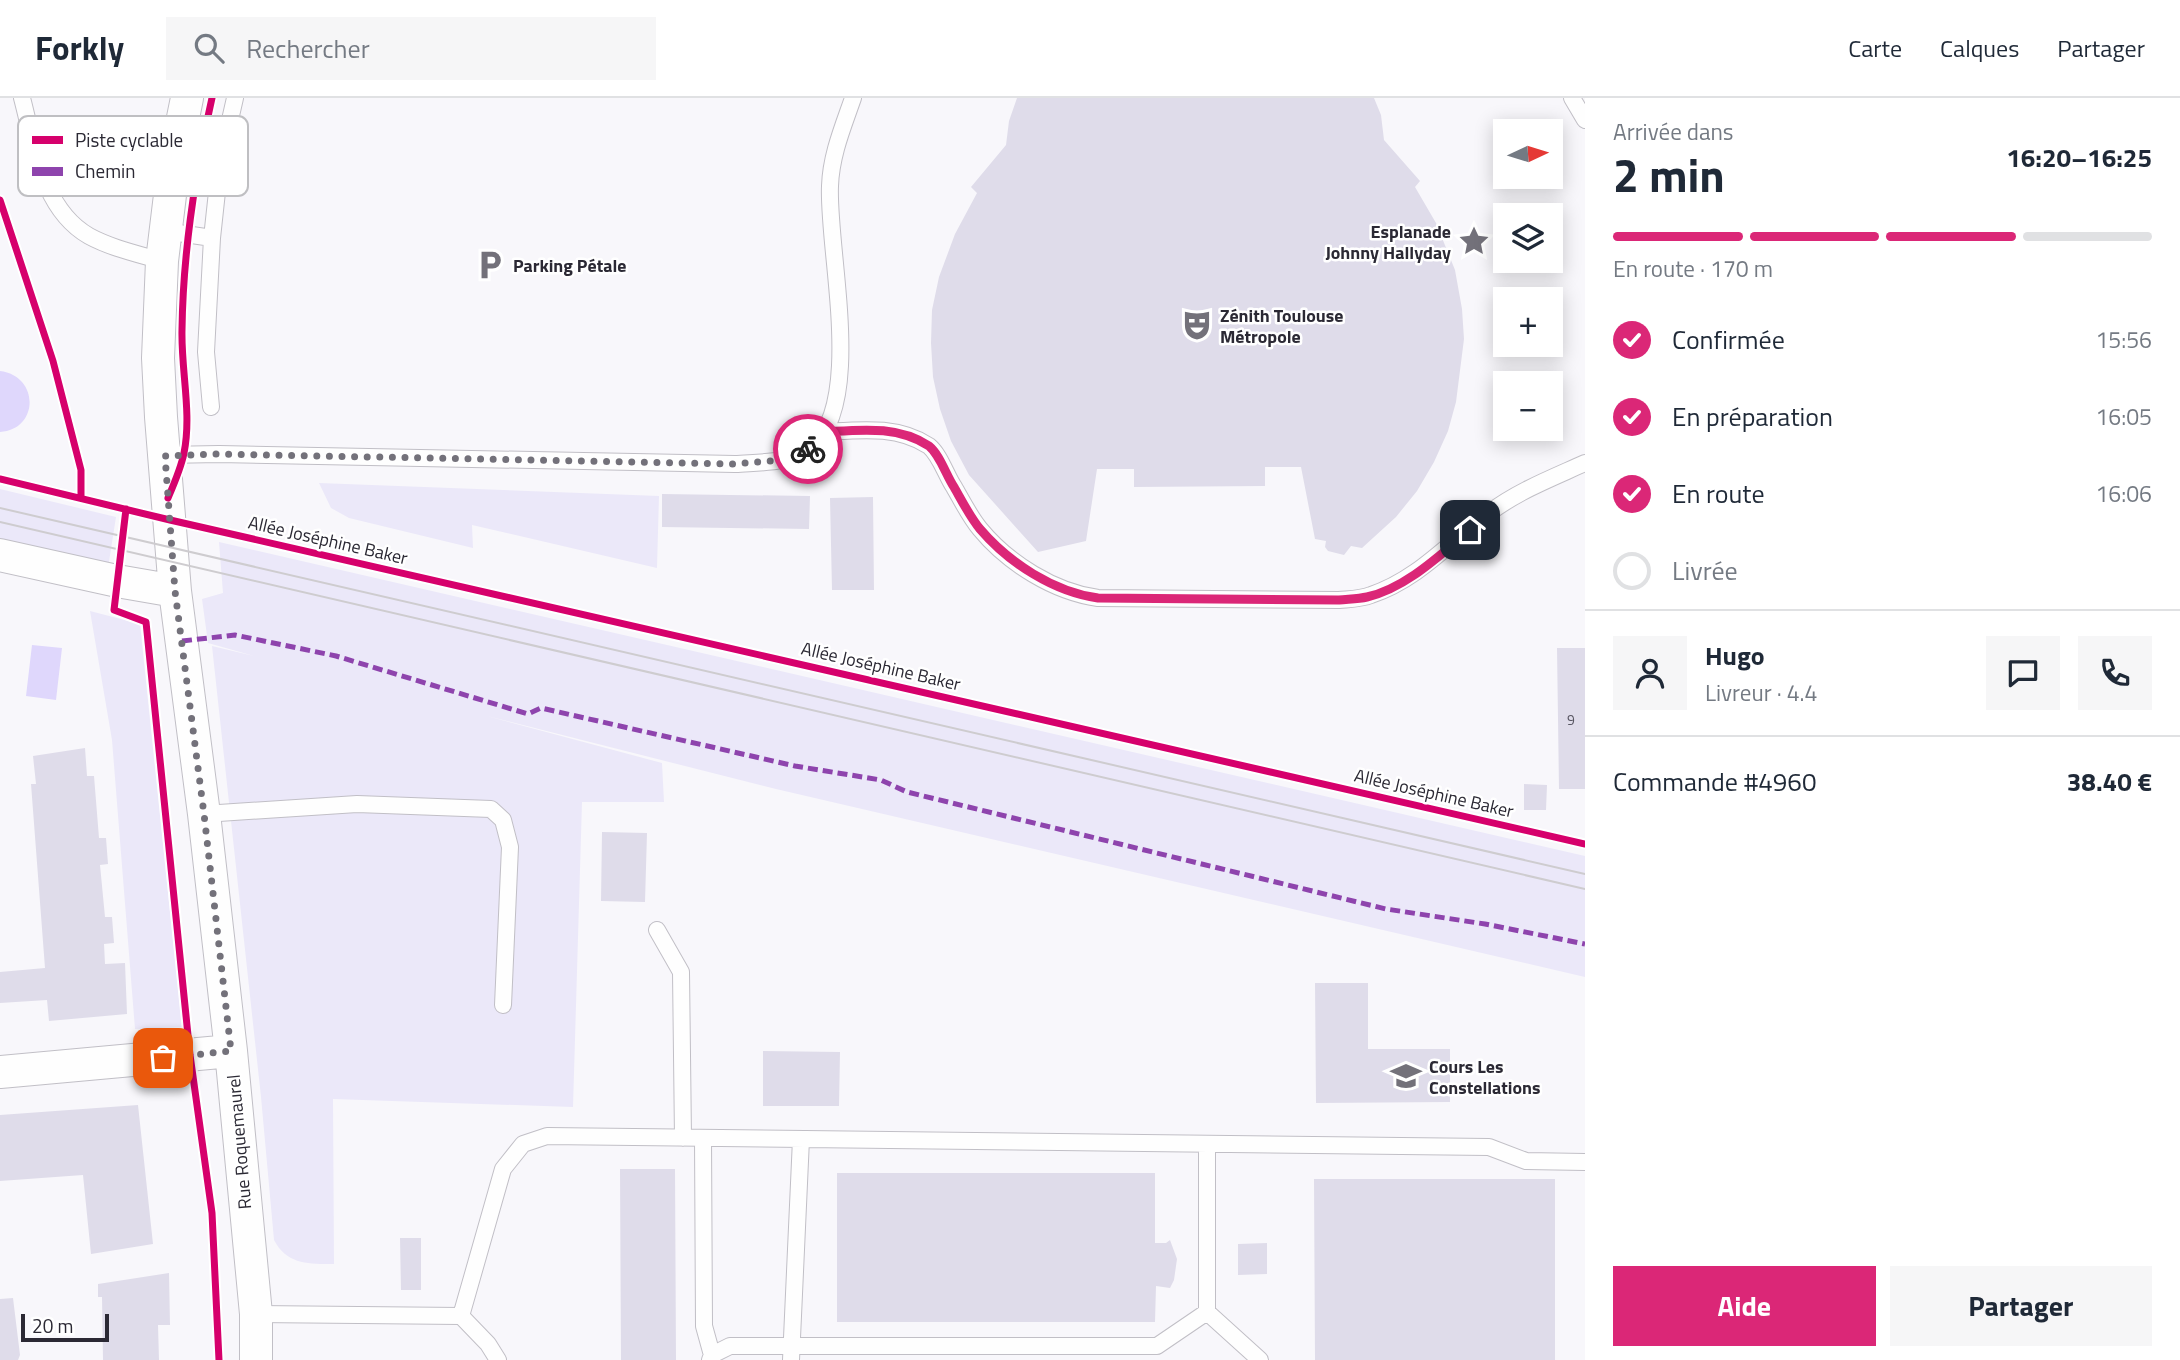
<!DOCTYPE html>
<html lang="fr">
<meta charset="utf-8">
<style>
:root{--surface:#fff;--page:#f6f6f7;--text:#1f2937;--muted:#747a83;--line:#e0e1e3;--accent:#db2777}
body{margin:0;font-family:"Titillium Web",sans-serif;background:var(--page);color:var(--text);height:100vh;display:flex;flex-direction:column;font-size:26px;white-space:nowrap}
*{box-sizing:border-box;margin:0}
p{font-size:23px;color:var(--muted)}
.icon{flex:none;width:38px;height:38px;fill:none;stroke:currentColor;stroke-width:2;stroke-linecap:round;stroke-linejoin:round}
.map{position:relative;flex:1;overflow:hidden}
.side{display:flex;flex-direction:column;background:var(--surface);width:595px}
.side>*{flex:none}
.needle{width:46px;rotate:86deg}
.buttons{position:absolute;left:1493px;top:21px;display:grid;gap:14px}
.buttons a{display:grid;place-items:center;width:70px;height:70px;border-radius:0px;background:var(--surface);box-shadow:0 4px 18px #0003;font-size:35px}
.scale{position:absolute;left:21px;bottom:18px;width:88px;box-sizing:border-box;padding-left:7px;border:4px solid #2b2934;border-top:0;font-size:19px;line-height:24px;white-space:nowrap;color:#2b2934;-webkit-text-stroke:5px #fff;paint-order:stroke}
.pin{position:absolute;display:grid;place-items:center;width:60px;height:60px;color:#fff;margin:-30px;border-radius:14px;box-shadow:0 4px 10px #0006}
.courier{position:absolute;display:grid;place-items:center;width:70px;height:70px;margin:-35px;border:5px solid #db2777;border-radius:50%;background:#fff;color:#222;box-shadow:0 2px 9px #0007}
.headline em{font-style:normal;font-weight:700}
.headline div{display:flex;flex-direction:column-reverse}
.headline{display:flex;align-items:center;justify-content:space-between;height:119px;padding:0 28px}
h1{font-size:46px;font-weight:700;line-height:52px}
.bar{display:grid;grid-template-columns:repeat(4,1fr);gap:10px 7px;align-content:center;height:84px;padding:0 28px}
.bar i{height:9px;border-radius:5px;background:var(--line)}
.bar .current{background:var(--accent)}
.bar p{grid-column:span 4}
.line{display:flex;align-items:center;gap:18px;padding:0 28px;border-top:2px solid var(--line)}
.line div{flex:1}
.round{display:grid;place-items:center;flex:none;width:74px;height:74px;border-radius:0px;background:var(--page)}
ol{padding:0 28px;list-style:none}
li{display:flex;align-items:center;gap:21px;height:77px}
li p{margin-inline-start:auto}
li .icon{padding:7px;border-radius:50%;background:var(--accent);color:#fff;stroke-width:4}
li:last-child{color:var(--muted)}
li i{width:38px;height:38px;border:4px solid var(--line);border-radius:50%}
.primary-button{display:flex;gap:14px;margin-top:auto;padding:14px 28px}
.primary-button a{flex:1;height:80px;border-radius:0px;background:var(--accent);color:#fff;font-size:28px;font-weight:700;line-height:80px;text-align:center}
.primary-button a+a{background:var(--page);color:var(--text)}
header{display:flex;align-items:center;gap:42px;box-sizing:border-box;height:98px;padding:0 35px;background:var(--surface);border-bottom:2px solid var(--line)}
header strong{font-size:33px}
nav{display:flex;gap:38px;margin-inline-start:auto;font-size:24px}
.search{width:490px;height:63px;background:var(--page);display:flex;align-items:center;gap:18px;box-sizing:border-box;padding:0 24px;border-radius:0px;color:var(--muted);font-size:26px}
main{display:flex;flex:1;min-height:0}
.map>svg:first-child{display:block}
.green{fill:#ebe8f9}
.water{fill:#dfd7fc}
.building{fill:#dfdcea}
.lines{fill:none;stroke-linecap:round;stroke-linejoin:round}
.lane-casing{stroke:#c1bfc6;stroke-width:18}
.street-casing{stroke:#c1bfc6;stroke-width:34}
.lane{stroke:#fefefe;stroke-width:16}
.street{stroke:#fefefe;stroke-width:32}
.tram{stroke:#cecccf;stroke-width:2}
.quiet{stroke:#8e44ad;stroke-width:5;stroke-dasharray:10 5;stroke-linecap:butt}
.cycleway-casing{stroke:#fff;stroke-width:11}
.cycleway{stroke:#d6006c;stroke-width:7}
.done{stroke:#73717a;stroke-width:7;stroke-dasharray:0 12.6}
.route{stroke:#db2777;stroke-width:9}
.labels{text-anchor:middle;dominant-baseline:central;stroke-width:5;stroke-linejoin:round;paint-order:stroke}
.number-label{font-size:14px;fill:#585662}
.poi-label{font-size:18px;font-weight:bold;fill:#2b2934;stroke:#fff;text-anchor:start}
.street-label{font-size:18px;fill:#2b2934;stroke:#fff}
.key{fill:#fff;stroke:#bfbfc2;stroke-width:2}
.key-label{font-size:19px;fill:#2b2934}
</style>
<header>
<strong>Forkly</strong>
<div class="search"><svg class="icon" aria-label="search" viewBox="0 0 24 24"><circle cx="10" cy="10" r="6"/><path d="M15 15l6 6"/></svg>Rechercher</div>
<nav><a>Carte</a><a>Calques</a><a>Partager</a></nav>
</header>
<main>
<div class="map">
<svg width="1585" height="1262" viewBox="0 0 1585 1262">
<rect width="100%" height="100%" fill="#f8f7fb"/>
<!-- green -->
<path class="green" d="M319,385L659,398L657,470L472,427L473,450L349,420L331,410Z
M0,391L116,419L108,470L0,445Z
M219,444L1585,758V879L776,691L487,618L662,665L664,704H582L573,1009L333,1001L334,1166C309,1166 287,1167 274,1142L261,999L212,548L254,558L208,545L202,501L223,495Z
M90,513L140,526L182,929L135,931L112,642Z"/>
<!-- water -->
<path class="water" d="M0,273C40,278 39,332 0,334Z
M32,547L62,550L56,602L26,598Z"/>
<!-- building -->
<path class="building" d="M1017,0H1374L1381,17L1384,42L1420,83L1415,89L1436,125L1455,172L1462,211L1464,241L1456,304L1448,333L1434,364L1417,393L1396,419L1362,450L1351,448L1344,457L1328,453L1325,449L1326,443L1315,441L1301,369H1265V388L1134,389V371H1097L1086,443L1038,454L969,377L951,343L940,311L933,279L931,245L932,212L939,179L955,136L977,95L971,89L1006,47L1009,23Z
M662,396L810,398L809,431L662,429Z
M873,399L874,492H832L830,400Z
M1557,550H1585V691H1559Z
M85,650L87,678H94L99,740H106L108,766L100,767L105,819H112L114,845L104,846L105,866L125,865L127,916L49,923L47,902L0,905V874L45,870L31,686H36L33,658Z
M1524,686L1547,687L1546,712H1524Z
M602,734L647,735L645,804L601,803Z
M1315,885H1368V951H1450V1004L1316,1005Z
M763,953L840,954L839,1008H763Z
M138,1007L153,1146L91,1156L83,1077L0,1083V1017Z
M620,1071H675L676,1262H621Z
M837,1075H1155V1145H1166L1170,1142L1177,1161L1174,1182L1170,1190L1156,1188L1155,1224H837Z
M1314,1081H1555V1262H1315Z
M400,1140H421V1192H401Z
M1267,1145V1176L1238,1177V1146Z
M169,1175L170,1227H158L159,1262H103L102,1199H98V1186Z
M13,1200L20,1257L18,1262H0V1201Z"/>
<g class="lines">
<!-- lane casing -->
<g class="lane-casing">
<path id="lane" d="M22,0C35,49 42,111 89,138C111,150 138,156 162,163
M1572,0L1585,22
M165,133L212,140
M211,309L206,254L212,140L220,66L235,0
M824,334C860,332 897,327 929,348C940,357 946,377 954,389C962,403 970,419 980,431C1008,465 1054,494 1098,500L1339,502C1349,501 1361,501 1371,497C1419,481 1450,443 1489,415C1518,393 1552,380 1585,365
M165,357L219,356L735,366C759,364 792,366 812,349C865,303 827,151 830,88C831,57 843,29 853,0
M204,716L357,706L491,711L503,722L510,749L503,907
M657,832L681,874L683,1040
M703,1040L704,1228L712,1257
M1207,1214L1260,1262
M256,1216L461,1218L488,1246L498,1262
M461,1218L503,1071L523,1046L547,1038L1489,1049L1526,1063L1585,1064
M710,1262L712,1257L730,1248H1157L1207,1214V1046
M791,1262L801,1041"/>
</g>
<!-- street casing -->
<g class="street-casing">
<path id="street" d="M187,0L174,64L162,163L158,260L161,319L175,493L204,716L231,953L256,1216V1262
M0,457L117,483L175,493
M0,974L231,953"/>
</g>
<!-- lane -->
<use href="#lane" class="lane"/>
<!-- street -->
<use href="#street" class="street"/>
<!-- tram -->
<path class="tram" d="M0,410L1585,776
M0,424L1585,791"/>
<!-- quiet -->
<path class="quiet" d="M182,543L235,537L336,558L528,616L541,610L795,668L881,682L907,694L1386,811L1485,826L1585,846"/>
<!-- cycleway casing -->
<g class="cycleway-casing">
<path id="cycleway" d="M0,102L53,263L81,372V400
M0,381L170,422L1585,746
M168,400C174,386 181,370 184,355C192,315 181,273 182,232C183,154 195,76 212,0
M126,411L114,512L146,524L190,957L212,1115L219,1262"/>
</g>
<!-- cycleway -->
<use href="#cycleway" class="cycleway"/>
</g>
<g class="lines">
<!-- done -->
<path class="done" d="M163,960L231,953L204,716L175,493L165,358L219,356L734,366L782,362L808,351"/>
<!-- route -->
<path class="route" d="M808,351L824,334C860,332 897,327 929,348C940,357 946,377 954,389C962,403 970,419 980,431C1009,465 1054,494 1098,500L1339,502C1348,501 1358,501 1367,499C1406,490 1440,457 1470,432"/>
</g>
<!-- icons -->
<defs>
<g id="sight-bare" transform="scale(2.415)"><path d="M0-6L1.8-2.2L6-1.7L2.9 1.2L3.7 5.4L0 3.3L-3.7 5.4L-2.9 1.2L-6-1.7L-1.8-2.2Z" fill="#73717a" stroke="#fff" stroke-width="2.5" paint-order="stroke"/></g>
<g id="parking-bare" transform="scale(2.415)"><path d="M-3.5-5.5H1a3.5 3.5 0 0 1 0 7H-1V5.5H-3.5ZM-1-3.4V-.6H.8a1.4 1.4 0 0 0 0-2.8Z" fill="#73717a" stroke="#fff" stroke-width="2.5" paint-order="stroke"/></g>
<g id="theatre-bare" transform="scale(2.415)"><path d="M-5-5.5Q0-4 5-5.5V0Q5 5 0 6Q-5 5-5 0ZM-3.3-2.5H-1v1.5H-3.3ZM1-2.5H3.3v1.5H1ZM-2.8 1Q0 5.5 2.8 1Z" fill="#73717a" stroke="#fff" stroke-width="2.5" paint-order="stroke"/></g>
<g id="school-bare" transform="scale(2.415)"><path d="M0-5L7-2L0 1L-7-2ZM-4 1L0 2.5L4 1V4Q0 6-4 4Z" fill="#73717a" stroke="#fff" stroke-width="2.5" paint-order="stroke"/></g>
</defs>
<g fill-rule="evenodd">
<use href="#sight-bare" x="1474" y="143"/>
<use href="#parking-bare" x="490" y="167"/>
<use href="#theatre-bare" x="1197" y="227"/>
<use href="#school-bare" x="1406" y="978"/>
</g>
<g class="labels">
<!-- number labels -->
<g class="number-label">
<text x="1571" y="621">9</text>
</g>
<!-- poi labels -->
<g class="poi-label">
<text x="1451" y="133" text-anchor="end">Esplanade<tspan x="1451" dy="21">Johnny Hallyday</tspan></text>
<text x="513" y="167">Parking Pétale</text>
<text x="1220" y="217">Zénith Toulouse<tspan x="1220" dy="21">Métropole</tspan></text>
<text x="1429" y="968">Cours Les<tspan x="1429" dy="21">Constellations</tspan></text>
</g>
<!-- street labels -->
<g class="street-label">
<text transform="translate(328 442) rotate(13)">Allée Joséphine Baker</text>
<text transform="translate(881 568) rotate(13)">Allée Joséphine Baker</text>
<text transform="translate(1434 695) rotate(13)">Allée Joséphine Baker</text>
<text transform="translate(239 1044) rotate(-95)">Rue Roquemaurel</text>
</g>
</g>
<!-- legend -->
<rect x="18" y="18" width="230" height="80" rx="10" class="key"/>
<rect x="32" y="38" width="31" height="8" fill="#d6006c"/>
<rect x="32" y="69" width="31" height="9" fill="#8e44ad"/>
<g class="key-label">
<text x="75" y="49">Piste cyclable</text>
<text x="75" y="80">Chemin</text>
</g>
</svg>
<div class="buttons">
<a><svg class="needle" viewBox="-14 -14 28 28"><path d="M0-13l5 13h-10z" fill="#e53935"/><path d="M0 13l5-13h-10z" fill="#747a83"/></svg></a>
<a><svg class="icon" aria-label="layers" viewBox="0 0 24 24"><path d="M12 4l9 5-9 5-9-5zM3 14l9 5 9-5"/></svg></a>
<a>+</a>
<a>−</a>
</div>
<div class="scale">20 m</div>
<div class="pin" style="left:163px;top:960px;background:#ea580c"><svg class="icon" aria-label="bag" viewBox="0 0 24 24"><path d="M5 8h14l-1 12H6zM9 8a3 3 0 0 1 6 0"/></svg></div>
<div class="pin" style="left:1470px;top:432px;background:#1f2937"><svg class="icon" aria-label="home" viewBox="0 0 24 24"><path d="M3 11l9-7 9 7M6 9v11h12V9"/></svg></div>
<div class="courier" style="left:808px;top:351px"><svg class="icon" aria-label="bike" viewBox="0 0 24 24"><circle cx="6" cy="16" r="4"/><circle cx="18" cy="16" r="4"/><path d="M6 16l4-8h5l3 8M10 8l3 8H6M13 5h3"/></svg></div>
</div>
<section class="side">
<div class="headline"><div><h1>2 min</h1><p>Arrivée dans</p></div><em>16:20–16:25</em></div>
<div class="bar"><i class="current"></i><i class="current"></i><i class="current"></i><i></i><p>En route · 170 m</p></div>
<ol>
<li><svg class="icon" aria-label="check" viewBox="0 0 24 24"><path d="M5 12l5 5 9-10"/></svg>Confirmée<p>15:56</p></li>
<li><svg class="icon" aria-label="check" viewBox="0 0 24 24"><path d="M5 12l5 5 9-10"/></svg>En préparation<p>16:05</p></li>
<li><svg class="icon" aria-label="check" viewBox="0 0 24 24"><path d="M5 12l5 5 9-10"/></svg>En route<p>16:06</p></li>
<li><i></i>Livrée</li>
</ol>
<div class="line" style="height:126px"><a class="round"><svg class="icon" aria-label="person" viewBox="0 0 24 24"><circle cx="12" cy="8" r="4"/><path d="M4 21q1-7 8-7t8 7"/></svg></a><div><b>Hugo</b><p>Livreur · 4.4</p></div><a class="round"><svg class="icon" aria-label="chat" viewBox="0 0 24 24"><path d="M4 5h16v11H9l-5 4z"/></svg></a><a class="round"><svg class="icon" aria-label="phone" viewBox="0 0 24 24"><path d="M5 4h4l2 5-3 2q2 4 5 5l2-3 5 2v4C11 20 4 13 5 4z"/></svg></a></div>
<div class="line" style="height:91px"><div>Commande #4960</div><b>38.40 €</b></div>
<div class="primary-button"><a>Aide</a><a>Partager</a></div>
</section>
</main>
